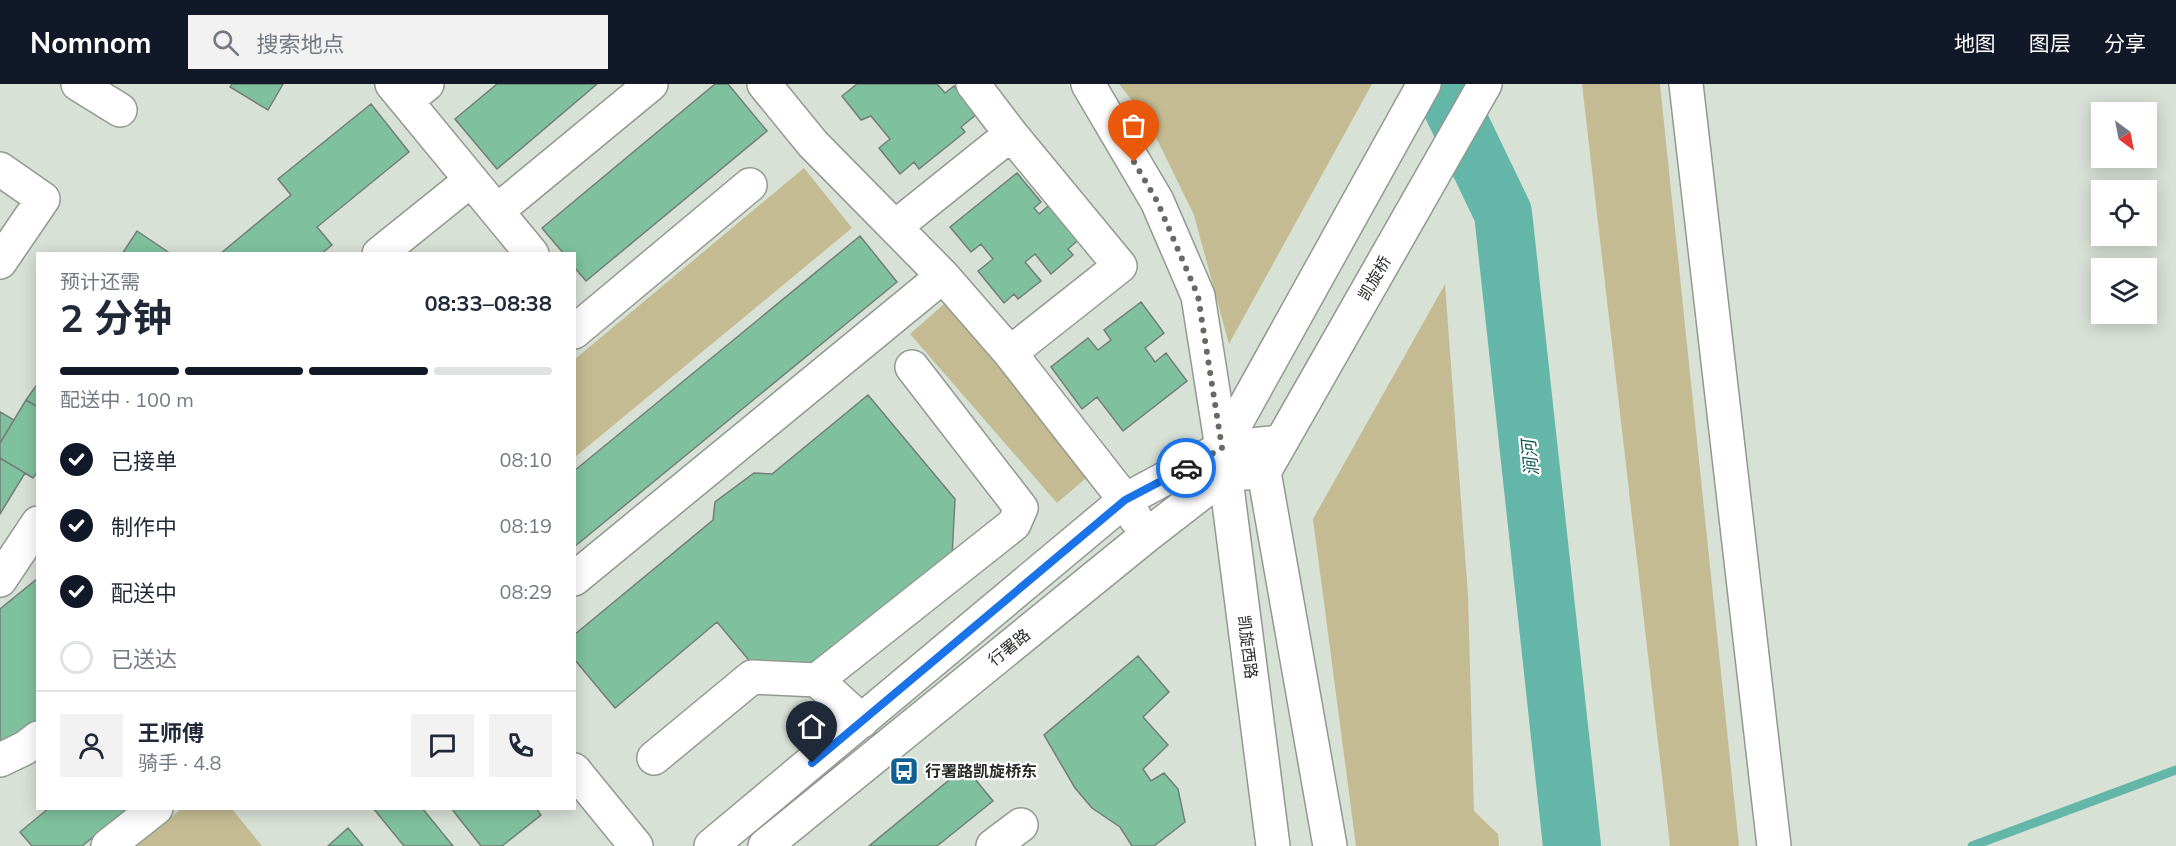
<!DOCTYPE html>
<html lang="zh">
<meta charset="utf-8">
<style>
:root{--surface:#fff;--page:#f2f2f3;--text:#1f2937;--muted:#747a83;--line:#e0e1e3;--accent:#111827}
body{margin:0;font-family:Mulish,"Noto Sans SC",sans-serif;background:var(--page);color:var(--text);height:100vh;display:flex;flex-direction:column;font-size:22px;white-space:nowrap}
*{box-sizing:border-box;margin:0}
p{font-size:20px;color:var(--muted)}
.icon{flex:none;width:33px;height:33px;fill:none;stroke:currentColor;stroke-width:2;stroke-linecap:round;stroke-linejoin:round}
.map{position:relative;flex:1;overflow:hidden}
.drawer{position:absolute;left:36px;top:168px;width:540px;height:558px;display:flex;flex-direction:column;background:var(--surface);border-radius:0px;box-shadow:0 3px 15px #0003}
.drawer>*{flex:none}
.needle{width:39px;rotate:148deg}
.buttons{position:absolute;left:2091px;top:18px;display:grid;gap:12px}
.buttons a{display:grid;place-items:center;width:66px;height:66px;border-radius:0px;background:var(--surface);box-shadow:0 3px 15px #0003;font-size:30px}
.pin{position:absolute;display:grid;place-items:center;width:51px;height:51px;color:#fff;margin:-62px -26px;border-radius:50% 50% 50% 0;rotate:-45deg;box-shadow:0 0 6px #0007}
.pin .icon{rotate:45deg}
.courier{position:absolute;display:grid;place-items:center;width:60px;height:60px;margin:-30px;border:4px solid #1a73e8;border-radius:50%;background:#fff;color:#222;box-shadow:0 2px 8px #0007}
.head em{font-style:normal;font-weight:700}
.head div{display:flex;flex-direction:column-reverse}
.head{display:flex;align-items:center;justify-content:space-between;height:102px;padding:0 24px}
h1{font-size:39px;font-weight:700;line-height:45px}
.bar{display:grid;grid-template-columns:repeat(4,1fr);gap:9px 6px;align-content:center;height:72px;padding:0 24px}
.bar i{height:8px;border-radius:4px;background:var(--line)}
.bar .current{background:var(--accent)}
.bar p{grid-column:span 4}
.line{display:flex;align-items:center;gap:15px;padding:0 24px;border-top:2px solid var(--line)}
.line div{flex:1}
.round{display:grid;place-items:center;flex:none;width:63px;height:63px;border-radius:0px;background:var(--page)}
ol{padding:0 24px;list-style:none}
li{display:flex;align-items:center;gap:18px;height:66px}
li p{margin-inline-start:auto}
li .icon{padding:6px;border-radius:50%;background:var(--accent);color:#fff;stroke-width:4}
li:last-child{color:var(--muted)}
li i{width:33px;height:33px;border:3px solid var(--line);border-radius:50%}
header{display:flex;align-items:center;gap:36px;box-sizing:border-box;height:84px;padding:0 30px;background:var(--accent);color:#fff}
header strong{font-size:28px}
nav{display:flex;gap:33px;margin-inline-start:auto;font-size:21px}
.search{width:420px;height:54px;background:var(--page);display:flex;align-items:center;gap:15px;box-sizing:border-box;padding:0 21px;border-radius:0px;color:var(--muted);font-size:22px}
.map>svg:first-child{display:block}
.green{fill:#c4bb92}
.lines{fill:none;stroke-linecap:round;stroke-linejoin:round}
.stream{stroke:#64b7a8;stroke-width:9}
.river{stroke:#64b7a8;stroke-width:58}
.building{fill:#7fc19e;stroke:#727e77;stroke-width:1.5}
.minor-casing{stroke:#919a8f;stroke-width:36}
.major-casing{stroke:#919a8f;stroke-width:36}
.minor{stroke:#fff;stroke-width:33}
.major{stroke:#fff;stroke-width:33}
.done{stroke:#656b64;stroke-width:6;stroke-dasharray:0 10.8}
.route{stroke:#1a73e8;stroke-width:8}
.labels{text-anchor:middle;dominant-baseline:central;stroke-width:4.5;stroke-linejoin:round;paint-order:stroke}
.street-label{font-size:16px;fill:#272b27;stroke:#fff}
.poi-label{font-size:16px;font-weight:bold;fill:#272b27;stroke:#fff;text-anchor:start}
.water-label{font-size:18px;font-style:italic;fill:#0f564d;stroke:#fff}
</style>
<header>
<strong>Nomnom</strong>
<div class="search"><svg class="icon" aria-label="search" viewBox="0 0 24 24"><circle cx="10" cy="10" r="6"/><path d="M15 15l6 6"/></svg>搜索地点</div>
<nav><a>地图</a><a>图层</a><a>分享</a></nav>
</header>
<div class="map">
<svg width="2176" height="762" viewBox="0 0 2176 762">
<rect width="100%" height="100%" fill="#d8e1d6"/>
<!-- green -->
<path class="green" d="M1119,0H1372L1229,260L1194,131L1148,37Z
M1582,0H1660L1739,762H1670Z
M804,84L852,144L575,373V275Z
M1445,200L1468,511L1474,727L1498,750L1499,762H1356L1313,435Z
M944,220L1091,390L1057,419L910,250Z
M182,724L232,725L262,762H136Z"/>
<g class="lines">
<!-- stream -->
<path class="stream" d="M1972,762L2176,686"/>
<!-- river -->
<path class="river" d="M1441,0L1503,129L1572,762"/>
</g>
<!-- building -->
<path class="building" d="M232,0H283L268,26L230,3Z
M497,0H597L497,85L455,35Z
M715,0H728L767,47L586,197L574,183V170H564L542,144Z
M857,0H937L945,9L954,2L977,30L961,43L965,48L919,85L914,78L900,90L879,64L890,55L871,32L861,36L842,12Z
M371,20L409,68L317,143L332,161L321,170H220L291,111L278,95Z
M1017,89L1041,118L1034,124L1039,130L1055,116L1084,151L1068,165L1073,171L1051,190L1035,170L1025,178L1041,197L1018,215L1014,210L1004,219L978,187L993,175L981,160L971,168L950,143Z
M137,147L171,170H122Z
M860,152L897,198L574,463V387Z
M1141,218L1164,249L1145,264L1155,278L1166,269L1187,297L1123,347L1097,313L1082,325L1051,283L1088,254L1098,266L1111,256L1104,246Z
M38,299V323L26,316Z
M868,311L955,415L952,473L806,590L753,581L717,538L615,624L574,575V551L713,436L715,418L754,389L772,390Z
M26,316L38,323V387L33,394L0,374V359Z
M0,328L14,336L0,359Z
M0,374L25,389L0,430Z
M38,494V637L0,667V525Z
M1138,572L1169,608L1143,633L1168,661L1143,685L1151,697L1164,689L1178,705L1185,738L1154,762H1132L1120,743L1092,724L1075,704L1044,651Z
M965,683L993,717L937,762H869Z
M49,724H129L82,762H32L20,748Z
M373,724H422L453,762H404Z
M451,724H536L541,731L502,762H481Z
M348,744L363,762H328Z"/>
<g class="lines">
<!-- minor casing -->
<g class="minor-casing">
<path id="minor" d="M78,0L120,26
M392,0L532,170
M764,0L813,60L943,192L1010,269L1125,416L1136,435
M973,0L1011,50L1120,182L1010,269
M1088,0L1157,117L1198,212L1222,364
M1686,0L1774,762
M406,17L427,0
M0,85L43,115L0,178
M497,127L651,0
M895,143L1011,50
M379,170L471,96
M574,248L750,101
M574,495L943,192
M0,496L38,439
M817,596L862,637
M654,674L752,593L817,596L1014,440L1021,424L912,283
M0,676L25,664L38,654
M574,686L636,762
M108,762L156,724
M711,762L1125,416L1222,364L1280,358
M765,762L1146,452L1226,390L1264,388
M993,762L1021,741"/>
</g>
<!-- major casing -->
<g class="major-casing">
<path id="major" d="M1273,762L1222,364L1424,0
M1330,762L1264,388L1485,0"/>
</g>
<!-- minor -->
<use href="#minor" class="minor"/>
<!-- major -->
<use href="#major" class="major"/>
</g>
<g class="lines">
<!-- done -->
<path class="done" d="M1134,78L1157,117L1198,212L1222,364L1186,384"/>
<!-- route -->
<path class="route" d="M812,679L1125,416L1186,384"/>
</g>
<!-- icons -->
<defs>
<g id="bus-square" transform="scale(1.5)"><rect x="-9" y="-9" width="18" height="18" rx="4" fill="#106092" stroke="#fff"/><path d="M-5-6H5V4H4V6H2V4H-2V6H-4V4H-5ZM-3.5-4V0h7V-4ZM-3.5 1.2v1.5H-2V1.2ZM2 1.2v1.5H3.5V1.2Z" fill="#fff"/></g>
</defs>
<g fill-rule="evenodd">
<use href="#bus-square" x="904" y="687"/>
</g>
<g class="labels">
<!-- street labels -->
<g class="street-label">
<text transform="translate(1374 194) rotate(-60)">凯旋桥</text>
<text transform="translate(1009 563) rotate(-39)">行署路</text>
<text transform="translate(1248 563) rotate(83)">凯旋西路</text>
</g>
<!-- poi labels -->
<g class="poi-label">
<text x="925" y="687">行署路凯旋桥东</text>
</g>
<!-- water labels -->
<g class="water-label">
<text transform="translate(1530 374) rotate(-96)">涧河</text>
</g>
</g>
</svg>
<div class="buttons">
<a><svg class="needle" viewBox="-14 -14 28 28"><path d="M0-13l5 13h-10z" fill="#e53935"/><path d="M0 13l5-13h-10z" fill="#747a83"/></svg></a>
<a><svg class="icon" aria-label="locate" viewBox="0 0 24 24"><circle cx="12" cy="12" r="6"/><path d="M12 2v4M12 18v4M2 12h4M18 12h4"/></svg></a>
<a><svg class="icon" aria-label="layers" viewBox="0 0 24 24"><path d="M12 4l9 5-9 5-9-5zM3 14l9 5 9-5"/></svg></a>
</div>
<div class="pin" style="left:1134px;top:78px;background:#ea580c"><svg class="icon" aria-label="bag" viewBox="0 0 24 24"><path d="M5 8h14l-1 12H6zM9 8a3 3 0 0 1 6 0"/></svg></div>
<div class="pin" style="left:812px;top:679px;background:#1f2937"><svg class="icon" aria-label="home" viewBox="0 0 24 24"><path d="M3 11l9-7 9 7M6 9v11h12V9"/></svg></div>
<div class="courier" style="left:1186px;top:384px"><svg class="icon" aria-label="car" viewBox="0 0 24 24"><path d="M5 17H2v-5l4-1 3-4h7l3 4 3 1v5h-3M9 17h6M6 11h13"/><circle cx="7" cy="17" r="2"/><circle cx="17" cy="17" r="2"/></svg></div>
<section class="drawer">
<div class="head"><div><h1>2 分钟</h1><p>预计还需</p></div><em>08:33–08:38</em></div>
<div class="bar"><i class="current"></i><i class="current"></i><i class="current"></i><i></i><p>配送中 · 100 m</p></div>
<ol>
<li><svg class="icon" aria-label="check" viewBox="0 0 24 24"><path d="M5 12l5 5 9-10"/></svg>已接单<p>08:10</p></li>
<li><svg class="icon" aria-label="check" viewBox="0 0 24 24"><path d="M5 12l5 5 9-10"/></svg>制作中<p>08:19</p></li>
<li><svg class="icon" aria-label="check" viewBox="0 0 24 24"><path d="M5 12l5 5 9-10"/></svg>配送中<p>08:29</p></li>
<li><i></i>已送达</li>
</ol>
<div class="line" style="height:108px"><a class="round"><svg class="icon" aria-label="person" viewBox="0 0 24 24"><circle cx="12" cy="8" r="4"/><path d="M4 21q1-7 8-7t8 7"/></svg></a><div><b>王师傅</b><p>骑手 · 4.8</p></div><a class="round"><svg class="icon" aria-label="chat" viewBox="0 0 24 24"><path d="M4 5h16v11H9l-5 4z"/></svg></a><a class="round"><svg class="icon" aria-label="phone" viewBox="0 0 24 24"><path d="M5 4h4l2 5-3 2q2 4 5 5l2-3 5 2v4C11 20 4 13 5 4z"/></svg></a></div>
</section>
</div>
